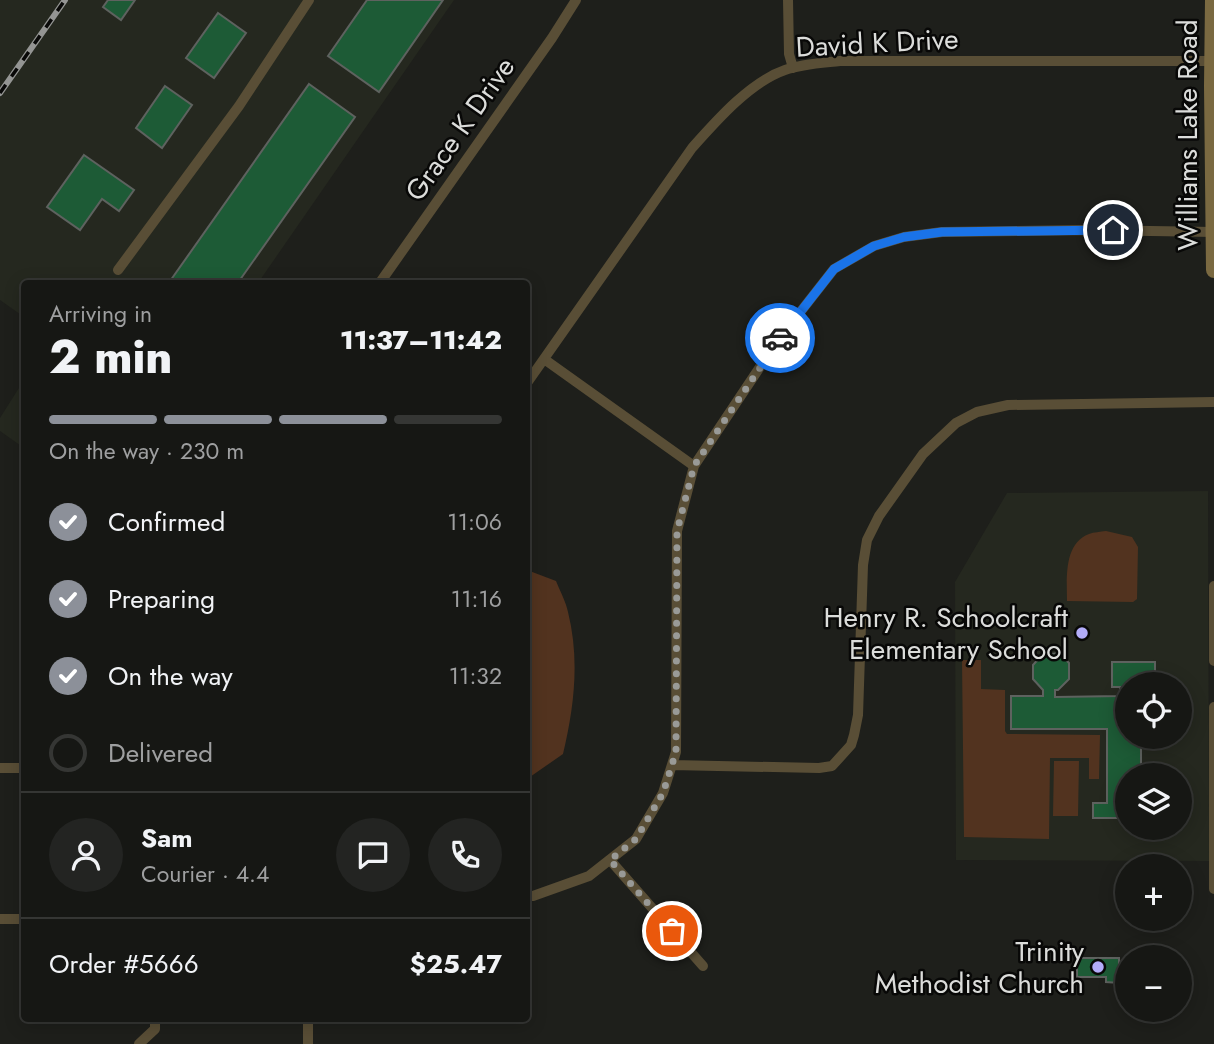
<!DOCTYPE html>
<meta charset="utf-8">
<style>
:root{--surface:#161714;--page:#232422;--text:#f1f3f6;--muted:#9e9fa0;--line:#353634;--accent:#8c9099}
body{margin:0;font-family:Jost,sans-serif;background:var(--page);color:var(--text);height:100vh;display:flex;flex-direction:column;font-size:26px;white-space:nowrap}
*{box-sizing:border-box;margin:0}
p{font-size:23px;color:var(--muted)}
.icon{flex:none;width:38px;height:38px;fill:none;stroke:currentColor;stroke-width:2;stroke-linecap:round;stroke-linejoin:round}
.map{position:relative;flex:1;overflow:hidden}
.drawer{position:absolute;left:21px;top:280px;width:509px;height:742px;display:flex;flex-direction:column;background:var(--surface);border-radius:7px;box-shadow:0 4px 18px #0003,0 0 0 2px var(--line)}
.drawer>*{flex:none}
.tools{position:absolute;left:1115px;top:672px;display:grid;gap:14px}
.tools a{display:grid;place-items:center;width:77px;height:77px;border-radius:50%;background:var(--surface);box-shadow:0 4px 18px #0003,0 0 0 2px var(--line);font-size:35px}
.pin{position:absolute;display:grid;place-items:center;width:60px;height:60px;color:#fff;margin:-30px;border:4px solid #fff;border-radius:50%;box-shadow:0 2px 7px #0007}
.courier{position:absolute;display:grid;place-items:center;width:70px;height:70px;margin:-35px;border:5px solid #1a73e8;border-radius:50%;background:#fff;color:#222;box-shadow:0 2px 9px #0007}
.overview em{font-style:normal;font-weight:800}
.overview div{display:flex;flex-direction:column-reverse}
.overview{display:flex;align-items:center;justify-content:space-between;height:119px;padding:0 28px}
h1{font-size:46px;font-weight:800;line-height:52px}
.bar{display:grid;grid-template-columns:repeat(4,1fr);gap:10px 7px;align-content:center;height:84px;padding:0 28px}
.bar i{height:9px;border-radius:5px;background:var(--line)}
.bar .active{background:var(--accent)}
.bar p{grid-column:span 4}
.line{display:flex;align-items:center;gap:18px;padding:0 28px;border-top:2px solid var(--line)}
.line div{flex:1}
.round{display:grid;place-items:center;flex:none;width:74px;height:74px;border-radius:37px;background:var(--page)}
ol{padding:0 28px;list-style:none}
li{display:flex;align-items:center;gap:21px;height:77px}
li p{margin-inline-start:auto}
li .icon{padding:7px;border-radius:50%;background:var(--accent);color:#fff;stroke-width:4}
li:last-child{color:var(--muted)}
li i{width:38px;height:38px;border:4px solid var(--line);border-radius:50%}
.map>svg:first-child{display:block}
.built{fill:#25281f;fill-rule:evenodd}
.green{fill:#52331f}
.building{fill:#1d5b36;stroke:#5e625f;stroke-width:2}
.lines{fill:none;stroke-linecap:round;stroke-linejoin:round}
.street{stroke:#594e36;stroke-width:10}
.secondary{stroke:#7a6941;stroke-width:16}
.rail-casing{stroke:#949593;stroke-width:6}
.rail{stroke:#080807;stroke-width:3.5;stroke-dasharray:10;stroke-linecap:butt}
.done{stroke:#999a97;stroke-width:7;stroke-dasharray:0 12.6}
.route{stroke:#1a73e8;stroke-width:9}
.poi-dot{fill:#b3adf9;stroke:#080807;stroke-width:2.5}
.labels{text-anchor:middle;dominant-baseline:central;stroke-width:5;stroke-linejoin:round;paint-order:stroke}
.street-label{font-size:28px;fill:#dbdcda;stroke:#080807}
.poi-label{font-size:28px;fill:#dbdcda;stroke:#080807;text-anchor:end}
</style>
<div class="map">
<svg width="1214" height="1044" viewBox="0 0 1214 1044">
<rect width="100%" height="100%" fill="#1e1f1b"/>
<!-- built -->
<path class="built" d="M0,0H454L258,283L24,284V317L0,300Z
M24,380V448L0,431V418Z
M1208,491L1209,861L956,860L955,582L1007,493ZM1127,684H1180V737H1127ZM1127,775H1180V828H1127Z"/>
<!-- green -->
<path class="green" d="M1106,531L1132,537L1138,547L1137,599L1133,602L1067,601C1067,580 1063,544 1089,534C1094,532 1100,532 1106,531Z
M527,570L556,581C560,591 566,602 568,612C580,660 574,708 563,754L527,779Z
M962,660H981V689L1005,690V731L1007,734L1100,735L1099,779H1089V758H1050L1049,839L964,837Z
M1054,761H1079L1078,816H1053Z"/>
<!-- building -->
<path class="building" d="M108,0H135L121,20L103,7Z
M367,0H443L379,92L328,56Z
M218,13L246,33L214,78L186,58Z
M309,84L355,117L237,284H168Z
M165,86L192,105L162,148L136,128Z
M84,155L134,190L119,211L102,199L80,230L47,207Z
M1059,653L1069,663V679L1058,690H1055V697L1120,696V687H1112V662H1155V684H1127V737H1141V775H1127V818H1093V803H1107V729H1011V696H1043V690L1033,679V665L1042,655Z
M1077,958H1119V983L1106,982V977H1077Z"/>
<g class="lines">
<!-- street -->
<path class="street" d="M788,0L789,54L793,68
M118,270L239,106L309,0
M379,284L552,38L576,0
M544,359L694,466
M527,383L692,148C716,121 750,82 785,70C802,64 822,63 840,61H1213
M1214,586V661
M1214,707V889
M672,765L819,768L832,766L851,745L854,735L858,715L863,565L867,540L879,516L923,454L956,423L977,412L1008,405L1214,402
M0,768H24
M610,860L703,966
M527,896H533L589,876L636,839L663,793L676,752L677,531L694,466L776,343L834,269L874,246L904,237L942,232L1088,230L1214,232
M0,919H24
M139,1044L155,1029V1018
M308,1044V1018"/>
<!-- secondary -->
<path class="secondary" d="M1213,0L1212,86L1214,270"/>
<!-- rail casing -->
<g class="rail-casing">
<path id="rail" d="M0,93L65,0"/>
</g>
<!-- rail -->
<use href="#rail" class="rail"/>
</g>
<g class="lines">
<!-- done -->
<path class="done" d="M672,931L610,860L636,839L663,793L676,752L677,531L694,466L780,338"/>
<!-- route -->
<path class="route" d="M780,338L834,269L874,246L904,237L942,232L1113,230"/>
</g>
<!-- markers -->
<g class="poi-dot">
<circle cx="1082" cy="633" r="7"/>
<circle cx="1098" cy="967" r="7"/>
</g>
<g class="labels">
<!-- street labels -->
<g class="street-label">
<text transform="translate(877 43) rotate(-3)">David K Drive</text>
<text transform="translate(460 129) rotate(-55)">Grace K Drive</text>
<text transform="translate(1187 135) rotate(-90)">Williams Lake Road</text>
</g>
<!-- poi labels -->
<g class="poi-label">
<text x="1068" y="617">Henry R. Schoolcraft<tspan x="1068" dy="32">Elementary School</tspan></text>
<text x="1084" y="951">Trinity<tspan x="1084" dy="32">Methodist Church</tspan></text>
</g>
</g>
</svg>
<div class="tools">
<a><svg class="icon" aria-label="locate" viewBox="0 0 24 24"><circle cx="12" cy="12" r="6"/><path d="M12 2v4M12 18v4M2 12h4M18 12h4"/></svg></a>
<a><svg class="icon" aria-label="layers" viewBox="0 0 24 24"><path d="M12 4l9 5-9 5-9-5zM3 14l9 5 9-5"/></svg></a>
<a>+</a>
<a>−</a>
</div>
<div class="pin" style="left:672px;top:931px;background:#ea580c"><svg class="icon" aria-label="bag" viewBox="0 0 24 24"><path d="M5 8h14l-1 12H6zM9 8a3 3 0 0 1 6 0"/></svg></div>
<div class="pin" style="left:1113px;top:230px;background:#1f2937"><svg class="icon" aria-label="home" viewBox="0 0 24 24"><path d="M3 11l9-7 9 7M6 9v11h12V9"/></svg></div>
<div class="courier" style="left:780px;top:338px"><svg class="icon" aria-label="car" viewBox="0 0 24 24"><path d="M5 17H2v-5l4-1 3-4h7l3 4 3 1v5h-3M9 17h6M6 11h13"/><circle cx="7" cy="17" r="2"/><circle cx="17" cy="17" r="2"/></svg></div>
<section class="drawer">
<div class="overview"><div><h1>2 min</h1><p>Arriving in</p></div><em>11:37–11:42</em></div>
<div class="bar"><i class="active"></i><i class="active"></i><i class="active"></i><i></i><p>On the way · 230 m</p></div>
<ol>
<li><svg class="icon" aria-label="check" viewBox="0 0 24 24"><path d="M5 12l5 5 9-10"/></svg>Confirmed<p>11:06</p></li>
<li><svg class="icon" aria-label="check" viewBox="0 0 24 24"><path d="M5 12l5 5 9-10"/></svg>Preparing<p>11:16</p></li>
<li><svg class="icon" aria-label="check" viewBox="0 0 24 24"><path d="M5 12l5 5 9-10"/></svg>On the way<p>11:32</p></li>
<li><i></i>Delivered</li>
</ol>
<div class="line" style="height:126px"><a class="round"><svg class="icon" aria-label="person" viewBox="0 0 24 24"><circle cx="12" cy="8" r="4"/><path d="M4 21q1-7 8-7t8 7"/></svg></a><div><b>Sam</b><p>Courier · 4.4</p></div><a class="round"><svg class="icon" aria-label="chat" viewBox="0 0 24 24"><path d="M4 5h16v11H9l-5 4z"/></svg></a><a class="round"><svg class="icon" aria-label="phone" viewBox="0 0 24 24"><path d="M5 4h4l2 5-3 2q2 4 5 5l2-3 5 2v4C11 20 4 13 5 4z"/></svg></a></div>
<div class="line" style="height:91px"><div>Order #5666</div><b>$25.47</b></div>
</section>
</div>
